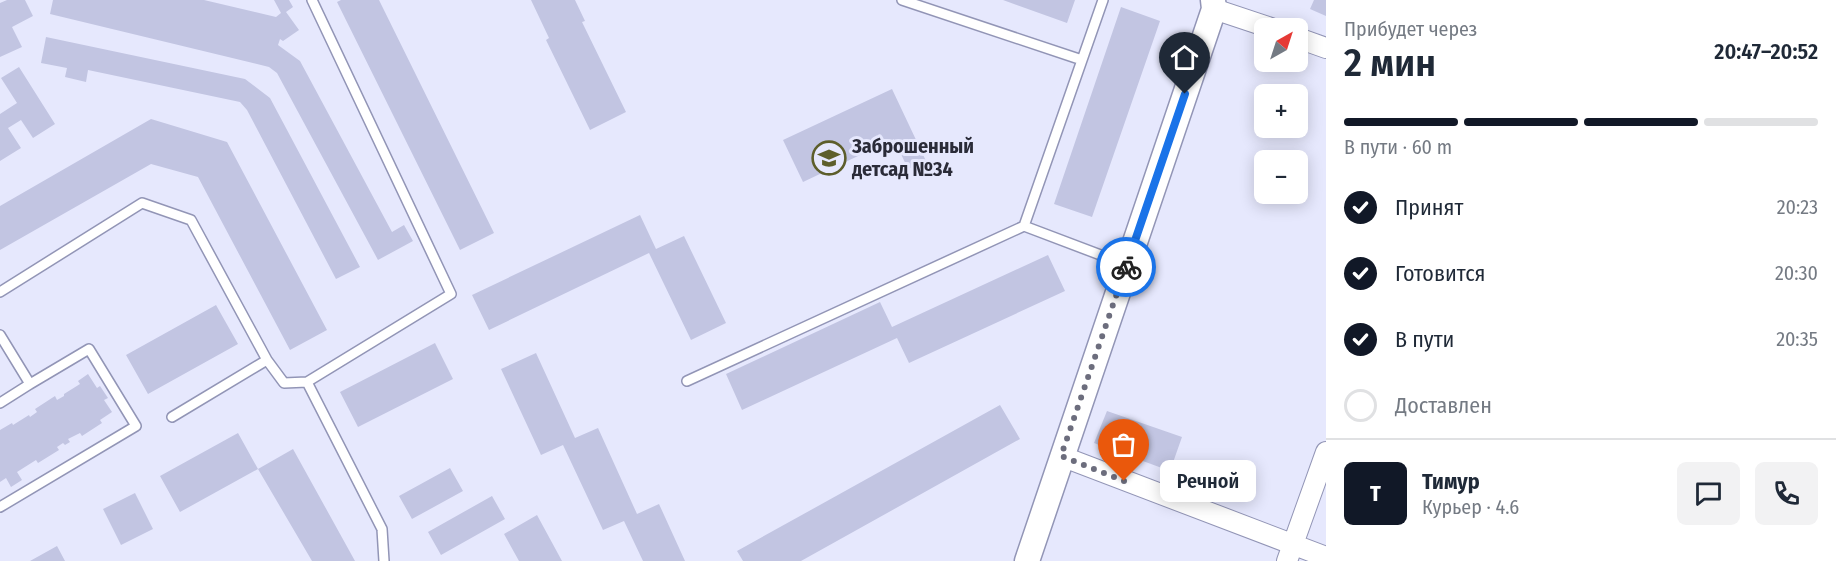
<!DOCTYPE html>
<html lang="ru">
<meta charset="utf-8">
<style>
:root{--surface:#fff;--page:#f2f2f3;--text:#1f2937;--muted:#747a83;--line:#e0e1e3;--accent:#111827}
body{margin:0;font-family:"Fira Sans Condensed",sans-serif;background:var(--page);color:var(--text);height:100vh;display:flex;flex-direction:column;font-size:22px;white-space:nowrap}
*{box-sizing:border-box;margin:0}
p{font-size:20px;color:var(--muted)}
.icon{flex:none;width:33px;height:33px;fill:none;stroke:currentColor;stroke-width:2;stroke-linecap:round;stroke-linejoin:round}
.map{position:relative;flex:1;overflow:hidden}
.details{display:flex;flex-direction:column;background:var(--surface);width:510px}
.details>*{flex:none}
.needle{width:39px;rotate:39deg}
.fabs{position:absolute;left:1254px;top:18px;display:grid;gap:12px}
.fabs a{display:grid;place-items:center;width:54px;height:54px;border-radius:9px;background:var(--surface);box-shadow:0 3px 15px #0003;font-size:30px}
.pin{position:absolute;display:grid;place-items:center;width:51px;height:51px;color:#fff;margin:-62px -26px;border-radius:50% 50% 50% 0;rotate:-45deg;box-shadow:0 0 6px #0007}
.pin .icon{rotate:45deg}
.courier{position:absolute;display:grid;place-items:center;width:60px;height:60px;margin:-30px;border:4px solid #1a73e8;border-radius:50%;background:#fff;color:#222;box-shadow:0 2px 8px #0007}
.bubble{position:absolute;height:42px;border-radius:9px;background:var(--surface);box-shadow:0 3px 15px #0003;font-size:20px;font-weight:600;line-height:42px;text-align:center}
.overview em{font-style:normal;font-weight:600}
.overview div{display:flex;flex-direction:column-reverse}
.overview{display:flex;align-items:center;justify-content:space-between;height:102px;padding:0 18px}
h1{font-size:39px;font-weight:600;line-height:45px}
.bar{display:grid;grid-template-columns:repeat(4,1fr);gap:9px 6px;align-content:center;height:72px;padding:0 18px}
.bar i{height:8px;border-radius:4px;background:var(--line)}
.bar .current{background:var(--accent)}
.bar p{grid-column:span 4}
.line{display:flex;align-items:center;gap:15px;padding:0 18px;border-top:2px solid var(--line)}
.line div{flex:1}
.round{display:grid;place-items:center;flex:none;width:63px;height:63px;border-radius:9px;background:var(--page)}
ol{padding:0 18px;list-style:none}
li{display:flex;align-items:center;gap:18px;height:66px}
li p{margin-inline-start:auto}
li .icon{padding:6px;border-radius:50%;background:var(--accent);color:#fff;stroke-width:4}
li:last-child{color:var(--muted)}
li i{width:33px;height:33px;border:3px solid var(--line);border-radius:50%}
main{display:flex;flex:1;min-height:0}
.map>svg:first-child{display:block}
.building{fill:#c2c5e2}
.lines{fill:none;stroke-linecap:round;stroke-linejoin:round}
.service-casing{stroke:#9295b6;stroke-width:12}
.minor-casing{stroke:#9295b6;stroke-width:22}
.tertiary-casing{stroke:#9295b6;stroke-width:27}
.service{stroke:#fff;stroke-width:9}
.minor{stroke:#fff;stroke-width:20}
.tertiary{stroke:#fff;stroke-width:24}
.done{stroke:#6c6d7d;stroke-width:6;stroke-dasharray:0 10.8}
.route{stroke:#1a73e8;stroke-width:8}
.labels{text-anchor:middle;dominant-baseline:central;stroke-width:6;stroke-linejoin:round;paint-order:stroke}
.poi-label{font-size:20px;font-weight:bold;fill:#2a2b38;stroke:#e6e8fd;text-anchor:start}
</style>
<main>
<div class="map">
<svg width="1326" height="561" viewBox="0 0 1326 561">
<rect width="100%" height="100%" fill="#e6e8fd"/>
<!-- building -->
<path class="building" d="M7,0H25L33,16L12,27L22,47L0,57V3Z
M53,0H204L276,17L281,13L274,0H289L293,7L286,12L299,30L283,41L280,39L278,45L300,61L392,232L404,225L413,241L378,260L277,73L269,67L50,14Z
M341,0H379L494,233L460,250L337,2Z
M531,0H575L585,21L582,22L626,112L590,130L546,40L549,38Z
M1003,0H1075L1067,23Z
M1314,0H1326V16L1310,9Z
M1121,7L1160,21L1092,217L1054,204Z
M46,37L245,79L270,98L360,267L336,279L247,110L240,102L88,70L86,82L65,77L67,68L41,63Z
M19,67L55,124L33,138L21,120L8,128L21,148L0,161V114L17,103L1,78Z
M892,89L926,161L908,169L894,139L803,182L783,140Z
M151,119L227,142L327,330L290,350L198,177L151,164L0,250V206Z
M640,215L656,249L684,236L726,323L691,340L649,253L489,330L472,295Z
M1048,255L1065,291L909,363L897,338L742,410L726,374L880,302L892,327Z
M216,305L238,344L148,394L126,355Z
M435,343L453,379L358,427L340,392Z
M536,353L575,438L598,428L637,514L659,504L685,561H643L624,521L603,530L563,445L541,455L501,369Z
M88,374L97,388L100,386L108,398L104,400L112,412L100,420L102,423L82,436L80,433L68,439L70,442L65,445L63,443L57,447L59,450L38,463L36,460L17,472L22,480L11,487L6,478L0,482V430L12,423L13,425L29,415L30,417L37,412L35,409L55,396L57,400L64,396V394L80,384L78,381Z
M1000,405L1020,439L801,561H743L737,551Z
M1107,411L1182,437L1170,471L1094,443Z
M238,433L258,469L293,449L355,561H312L258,469L180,512L160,476Z
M450,468L463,491L412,519L399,496Z
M135,493L153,529L121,545L103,509Z
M492,496L505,519L441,555L428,532Z
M537,515L562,561H519L504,534Z
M57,546L65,561H30Z"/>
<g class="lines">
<!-- service casing -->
<g class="service-casing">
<path id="service" d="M312,0L451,294L307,382L382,529L384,561
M902,0L1082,60
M1103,0L1024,226L1127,265
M0,292L142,203L191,220L267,360L284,383L307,382
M0,335L30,384L89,349L136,426L0,507
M687,381L1024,226
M0,403L30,384
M172,417L267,360"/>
</g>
<!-- minor casing -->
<g class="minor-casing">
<path id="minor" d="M1214,9L1271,28
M1298,38L1326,48
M1061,456L1326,557
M1287,561L1326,452"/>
</g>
<!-- tertiary casing -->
<g class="tertiary-casing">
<path id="tertiary" d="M1027,561L1214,9L1213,0"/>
</g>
<!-- service -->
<use href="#service" class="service"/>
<!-- minor -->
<use href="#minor" class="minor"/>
<!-- tertiary -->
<use href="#tertiary" class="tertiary"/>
</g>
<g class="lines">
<!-- done -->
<path class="done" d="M1124,481L1061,456L1126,267"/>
<!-- route -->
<path class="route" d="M1126,267L1185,94"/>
</g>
<!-- icons -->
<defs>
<g id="school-ring" transform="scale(1.725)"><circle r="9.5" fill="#e6e8fd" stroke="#5d5e2b" stroke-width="1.5"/><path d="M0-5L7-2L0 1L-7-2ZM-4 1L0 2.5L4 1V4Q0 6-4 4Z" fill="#5d5e2b"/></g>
</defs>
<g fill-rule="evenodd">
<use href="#school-ring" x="829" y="158"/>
</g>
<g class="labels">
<!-- poi labels -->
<g class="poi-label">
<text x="852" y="146">Заброшенный<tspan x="852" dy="23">детсад №34</tspan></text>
</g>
</g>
</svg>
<div class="fabs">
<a><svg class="needle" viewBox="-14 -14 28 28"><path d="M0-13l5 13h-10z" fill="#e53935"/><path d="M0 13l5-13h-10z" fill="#747a83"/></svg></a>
<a>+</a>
<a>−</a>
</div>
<div class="pin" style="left:1124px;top:481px;background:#ea580c"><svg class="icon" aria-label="bag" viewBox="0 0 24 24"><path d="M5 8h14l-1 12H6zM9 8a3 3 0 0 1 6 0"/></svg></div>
<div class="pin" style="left:1185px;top:94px;background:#1f2937"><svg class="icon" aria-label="home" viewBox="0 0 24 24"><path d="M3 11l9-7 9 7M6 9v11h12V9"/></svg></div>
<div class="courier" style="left:1126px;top:267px"><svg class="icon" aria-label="bike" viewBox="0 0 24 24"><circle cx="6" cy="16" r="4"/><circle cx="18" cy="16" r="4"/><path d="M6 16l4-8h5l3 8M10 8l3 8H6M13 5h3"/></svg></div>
<div class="bubble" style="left:1160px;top:460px;width:96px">Речной</div>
</div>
<section class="details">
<div class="overview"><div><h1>2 мин</h1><p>Прибудет через</p></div><em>20:47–20:52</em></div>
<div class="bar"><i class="current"></i><i class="current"></i><i class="current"></i><i></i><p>В пути · 60 m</p></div>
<ol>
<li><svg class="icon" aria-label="check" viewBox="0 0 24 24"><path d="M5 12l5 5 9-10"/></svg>Принят<p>20:23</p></li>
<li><svg class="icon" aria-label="check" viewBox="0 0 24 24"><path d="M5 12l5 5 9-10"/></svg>Готовится<p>20:30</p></li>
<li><svg class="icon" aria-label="check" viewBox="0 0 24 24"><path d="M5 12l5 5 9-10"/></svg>В пути<p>20:35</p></li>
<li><i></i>Доставлен</li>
</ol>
<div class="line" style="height:108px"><b class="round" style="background:var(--accent);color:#fff">Т</b><div><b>Тимур</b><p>Курьер · 4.6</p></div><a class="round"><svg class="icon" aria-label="chat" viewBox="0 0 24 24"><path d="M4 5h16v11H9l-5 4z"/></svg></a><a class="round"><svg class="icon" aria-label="phone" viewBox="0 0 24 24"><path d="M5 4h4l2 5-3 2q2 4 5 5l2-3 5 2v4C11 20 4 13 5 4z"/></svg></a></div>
</section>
</main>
